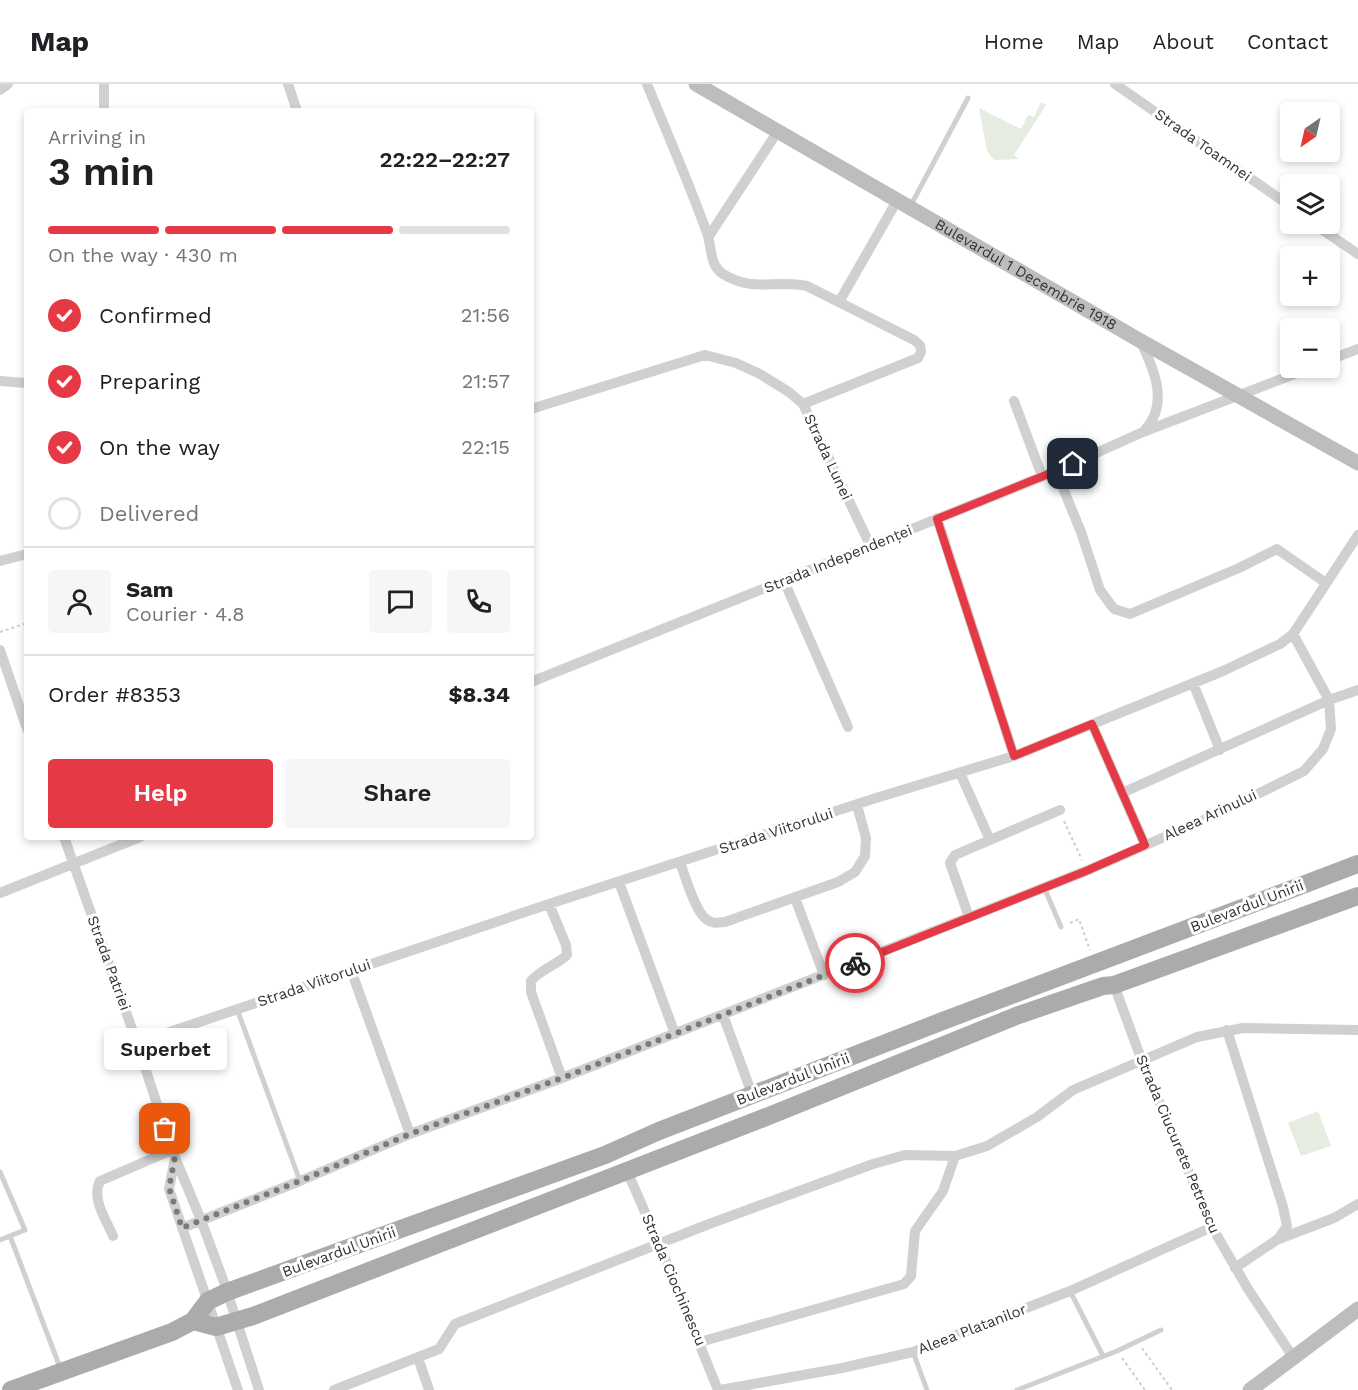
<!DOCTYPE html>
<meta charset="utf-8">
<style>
:root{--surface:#fff;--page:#f6f6f6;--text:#202124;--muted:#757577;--line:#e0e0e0;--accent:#e63946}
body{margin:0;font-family:"Work Sans",sans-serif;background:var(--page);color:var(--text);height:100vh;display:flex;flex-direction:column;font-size:22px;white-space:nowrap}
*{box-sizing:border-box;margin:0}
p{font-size:20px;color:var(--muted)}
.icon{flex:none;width:33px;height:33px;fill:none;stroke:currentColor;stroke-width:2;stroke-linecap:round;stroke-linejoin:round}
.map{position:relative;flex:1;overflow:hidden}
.sheet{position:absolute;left:24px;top:24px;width:510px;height:732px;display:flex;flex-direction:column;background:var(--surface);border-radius:6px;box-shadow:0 3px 9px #0003}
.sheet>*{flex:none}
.needle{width:39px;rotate:214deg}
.buttons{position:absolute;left:1280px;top:18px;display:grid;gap:12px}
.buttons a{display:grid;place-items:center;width:60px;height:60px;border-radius:6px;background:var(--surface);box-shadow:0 3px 9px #0003;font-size:30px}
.pin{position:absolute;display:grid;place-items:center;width:51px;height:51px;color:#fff;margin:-26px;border-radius:12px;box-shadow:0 3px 9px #0006}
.courier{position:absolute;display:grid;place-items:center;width:60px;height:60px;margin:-30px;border:4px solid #e63946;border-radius:50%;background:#fff;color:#222;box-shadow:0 2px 8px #0007}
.bubble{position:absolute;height:42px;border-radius:6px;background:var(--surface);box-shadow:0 3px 9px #0003;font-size:20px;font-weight:600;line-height:42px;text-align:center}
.head em{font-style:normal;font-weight:600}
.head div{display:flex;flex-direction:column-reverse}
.head{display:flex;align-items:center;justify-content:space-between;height:102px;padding:0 24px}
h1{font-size:39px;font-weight:600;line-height:45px}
.bar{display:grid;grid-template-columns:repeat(4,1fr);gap:9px 6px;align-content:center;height:72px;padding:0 24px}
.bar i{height:8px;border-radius:4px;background:var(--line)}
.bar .on{background:var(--accent)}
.bar p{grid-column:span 4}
.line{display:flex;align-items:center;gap:15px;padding:0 24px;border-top:2px solid var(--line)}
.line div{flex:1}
.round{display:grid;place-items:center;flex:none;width:63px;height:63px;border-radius:6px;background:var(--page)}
ol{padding:0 24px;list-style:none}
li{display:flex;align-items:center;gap:18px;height:66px}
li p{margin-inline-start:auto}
li .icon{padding:6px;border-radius:50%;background:var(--accent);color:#fff;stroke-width:4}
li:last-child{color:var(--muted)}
li i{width:33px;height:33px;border:3px solid var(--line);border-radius:50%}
.action{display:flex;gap:12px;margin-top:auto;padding:12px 24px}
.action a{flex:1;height:69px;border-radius:6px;background:var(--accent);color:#fff;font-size:24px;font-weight:600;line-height:69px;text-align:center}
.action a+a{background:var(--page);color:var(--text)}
header{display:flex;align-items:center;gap:36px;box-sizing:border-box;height:84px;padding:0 30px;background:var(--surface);border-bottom:2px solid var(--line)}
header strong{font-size:28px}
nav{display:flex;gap:33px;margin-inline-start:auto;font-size:21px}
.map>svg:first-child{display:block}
.green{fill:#e6ecdf}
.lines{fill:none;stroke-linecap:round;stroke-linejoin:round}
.path{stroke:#cdcdcd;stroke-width:2;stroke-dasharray:3 3;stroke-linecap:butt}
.lane{stroke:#d0d0d0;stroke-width:5}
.street{stroke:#d0d0d0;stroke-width:10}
.secondary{stroke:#bdbdbd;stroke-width:15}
.primary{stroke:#ababab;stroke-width:18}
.done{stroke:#7a7a7a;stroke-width:6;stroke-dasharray:0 10.8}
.route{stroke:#e63946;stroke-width:8}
.labels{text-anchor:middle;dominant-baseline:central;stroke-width:6;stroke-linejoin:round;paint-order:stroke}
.street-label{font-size:15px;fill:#333;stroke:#fff}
</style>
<header>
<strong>Map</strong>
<nav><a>Home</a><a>Map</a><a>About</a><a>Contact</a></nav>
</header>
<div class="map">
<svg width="1358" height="1306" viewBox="0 0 1358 1306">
<rect width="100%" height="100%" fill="#fff"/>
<!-- green -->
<path class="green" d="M1041,18L1046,21L1014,71L1019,75L994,76L987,67L979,24L1021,45L1028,31L1034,33Z
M1318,1027L1331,1062L1301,1072L1288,1039Z"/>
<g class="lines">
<!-- path -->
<path class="path" d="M0,548L27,539
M1064,737L1082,776
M1070,839L1079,835L1090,866
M1142,1264L1172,1306
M1122,1274L1145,1306"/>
<!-- lane -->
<path class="lane" d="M911,121L968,14
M1044,803L1061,843
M237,925L300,1097
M0,1088L25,1146L0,1156
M10,1152L61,1286
M1070,1207L1103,1272
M913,1268L927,1306
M1017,1306L1117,1267L1161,1246"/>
<!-- street -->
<path class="street" d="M288,0L297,27
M647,0C667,49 689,99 707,149C712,162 709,181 723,190C754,209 775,195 807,202L914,256L920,261L921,268L918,274L803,320
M1115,0L1290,122
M0,6L8,0
M104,27V0
M1314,140L1358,170
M709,152L778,47
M839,218L898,115
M1140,256C1154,285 1170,320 1144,347
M1329,276L1358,265
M0,297L27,299
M1014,317L1042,392
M531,325L705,271L736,279L760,290L789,308L803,320L870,461
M1056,387L1081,448L1100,506L1114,525L1130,530L1239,484L1277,465L1326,499
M937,434L1014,672
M0,477L27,470
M784,497L848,643
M0,566L27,645
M531,598L1056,387L1143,348L1310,284
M1193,599L1220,666
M1092,640L1145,761
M960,689L990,756L955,771L950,779L969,833
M1122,709L1329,616L1358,606
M64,753L137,959L172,1066L201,1136L225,1201L259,1306
M990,756L1060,726
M680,778C685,792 695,827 706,835C712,840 718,839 725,838L838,798L855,788L865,772L866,754L857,721
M619,798L675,950
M0,809L140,753
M795,814L824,891
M549,820L566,861L567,871C555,882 541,885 531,897V908L562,994
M351,886L410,1050
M1114,901L1142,977L1212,1143L1248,1205L1293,1273
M723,931L752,1010
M1227,946L1283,1123L1287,1142L1278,1155L1235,1184
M137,959L549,820L876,714L1014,672L1223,587L1280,560L1293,550L1358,451
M175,1074L169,1105L238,1306
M627,1087L659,1160L718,1306
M182,1144L300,1097L410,1050L562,994L1086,787L1215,731L1304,687L1323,665L1331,645L1329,616L1293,550
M113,1152C106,1135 91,1115 100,1097L172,1066
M1279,1155L1334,1134L1358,1120
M700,1258L904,1200L911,1192L915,1147L943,1107L955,1072
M418,1274L429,1306
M334,1306L439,1265L455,1240L709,1140L873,1080L905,1071L955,1072L987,1062L1037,1033L1073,1006L1197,953L1243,944L1358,946
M720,1306L842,1284L913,1268L1070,1207L1212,1143"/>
<!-- secondary -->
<g class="secondary">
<path id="s1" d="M696,0L1139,256L1358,379"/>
<path d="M1250,1306L1358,1225"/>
</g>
<!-- primary -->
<path class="primary" d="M1358,780L940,938L659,1047L605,1071L227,1208L208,1217L193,1237L216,1243L253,1232L761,1035L1016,932L1103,902L1114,901L1358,812
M11,1306L172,1248L193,1237"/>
</g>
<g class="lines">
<!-- done -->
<path class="done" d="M165,1045L175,1073L169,1104L182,1144L300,1097L410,1050L562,994L855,879"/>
<!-- route -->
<path class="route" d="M855,879L1086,787L1145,761L1092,640L1014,672L937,435L1073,380"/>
</g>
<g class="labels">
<!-- street labels -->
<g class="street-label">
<text transform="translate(1203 61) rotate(35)">Strada Toamnei</text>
<text stroke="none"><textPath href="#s1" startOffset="381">Bulevardul 1 Decembrie 1918</textPath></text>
<text transform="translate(828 373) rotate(65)">Strada Lunei</text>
<text transform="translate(838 475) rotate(-22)">Strada Independenței</text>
<text transform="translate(1210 731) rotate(-25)">Aleea Arinului</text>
<text transform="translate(776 747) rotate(-18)">Strada Viitorului</text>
<text transform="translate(1247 822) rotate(-21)">Bulevardul Unirii</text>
<text transform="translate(109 879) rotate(70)">Strada Patriei</text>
<text transform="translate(314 899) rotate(-19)">Strada Viitorului</text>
<text transform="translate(793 995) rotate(-21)">Bulevardul Unirii</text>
<text transform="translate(1178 1060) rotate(67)">Strada Ciucurete Petrescu</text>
<text transform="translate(339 1168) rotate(-20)">Bulevardul Unirii</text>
<text transform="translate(674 1196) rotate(67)">Strada Ciochinescu</text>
<text transform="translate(972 1245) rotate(-21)">Aleea Platanilor</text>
</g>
</g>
</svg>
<div class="buttons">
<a><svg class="needle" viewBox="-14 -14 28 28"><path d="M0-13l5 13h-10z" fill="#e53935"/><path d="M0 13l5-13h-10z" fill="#757577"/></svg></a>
<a><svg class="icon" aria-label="layers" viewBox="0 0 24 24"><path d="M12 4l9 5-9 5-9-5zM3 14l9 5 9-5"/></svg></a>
<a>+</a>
<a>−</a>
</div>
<div class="pin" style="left:165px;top:1045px;background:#ea580c"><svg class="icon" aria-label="bag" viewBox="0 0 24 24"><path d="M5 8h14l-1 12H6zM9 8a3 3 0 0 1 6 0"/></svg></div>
<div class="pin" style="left:1073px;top:380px;background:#1f2937"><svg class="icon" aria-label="home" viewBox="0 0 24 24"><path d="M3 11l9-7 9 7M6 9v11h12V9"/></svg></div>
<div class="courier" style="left:855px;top:879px"><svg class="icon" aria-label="bike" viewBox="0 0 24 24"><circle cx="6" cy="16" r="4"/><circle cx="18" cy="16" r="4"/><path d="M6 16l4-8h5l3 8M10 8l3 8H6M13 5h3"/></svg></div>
<div class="bubble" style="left:104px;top:944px;width:123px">Superbet</div>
<section class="sheet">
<div class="head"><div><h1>3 min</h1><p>Arriving in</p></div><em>22:22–22:27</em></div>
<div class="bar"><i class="on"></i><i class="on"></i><i class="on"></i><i></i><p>On the way · 430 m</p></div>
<ol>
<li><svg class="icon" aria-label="check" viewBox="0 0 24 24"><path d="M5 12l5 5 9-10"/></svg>Confirmed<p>21:56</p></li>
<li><svg class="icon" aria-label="check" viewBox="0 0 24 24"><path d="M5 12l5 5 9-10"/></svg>Preparing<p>21:57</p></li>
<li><svg class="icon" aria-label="check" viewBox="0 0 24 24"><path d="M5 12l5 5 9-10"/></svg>On the way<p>22:15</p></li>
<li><i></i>Delivered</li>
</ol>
<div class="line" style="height:108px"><a class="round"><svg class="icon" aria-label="person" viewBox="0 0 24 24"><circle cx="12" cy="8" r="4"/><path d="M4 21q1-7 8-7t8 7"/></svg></a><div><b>Sam</b><p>Courier · 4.8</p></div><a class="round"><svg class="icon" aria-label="chat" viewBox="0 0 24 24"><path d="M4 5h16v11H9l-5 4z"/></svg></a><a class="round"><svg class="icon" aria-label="phone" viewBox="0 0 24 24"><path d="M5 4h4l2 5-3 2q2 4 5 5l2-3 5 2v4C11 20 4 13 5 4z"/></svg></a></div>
<div class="line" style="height:78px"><div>Order #8353</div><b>$8.34</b></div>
<div class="action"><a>Help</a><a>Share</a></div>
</section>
</div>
